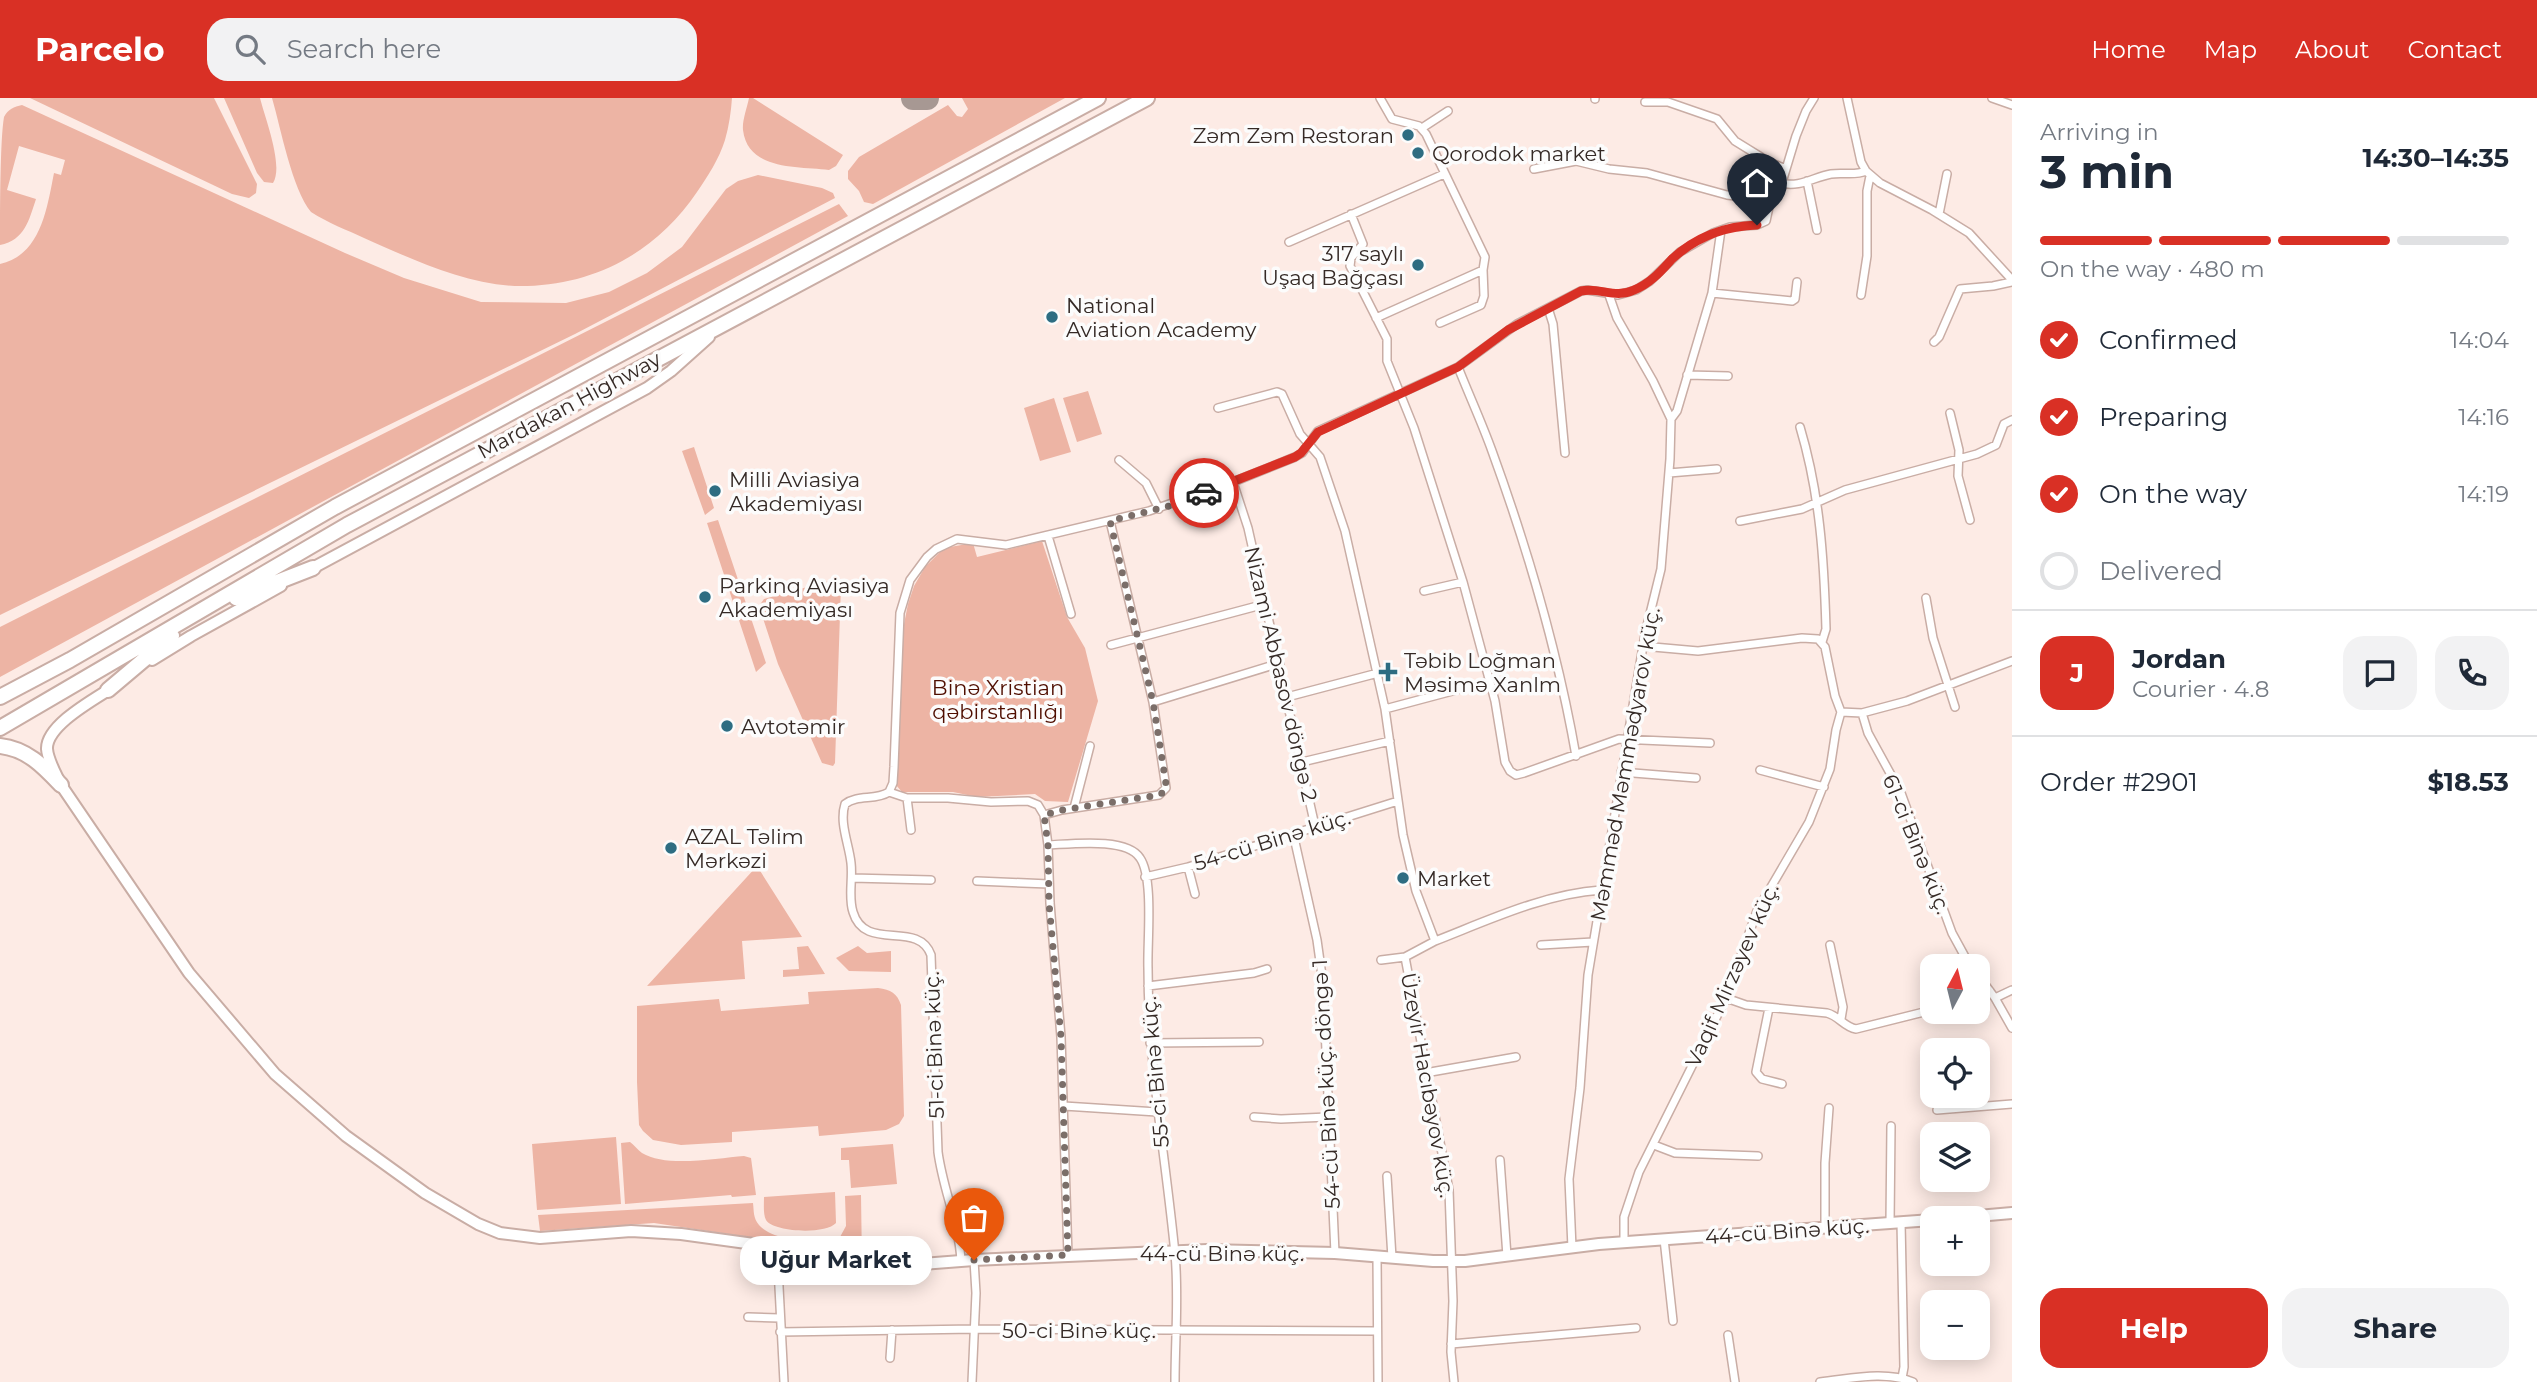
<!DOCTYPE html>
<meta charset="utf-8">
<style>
:root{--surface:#fff;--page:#f2f2f3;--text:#1f2937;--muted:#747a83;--line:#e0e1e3;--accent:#d93025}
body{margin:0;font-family:Montserrat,sans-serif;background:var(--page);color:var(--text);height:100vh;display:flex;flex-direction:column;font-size:26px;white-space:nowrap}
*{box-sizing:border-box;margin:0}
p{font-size:23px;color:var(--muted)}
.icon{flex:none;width:38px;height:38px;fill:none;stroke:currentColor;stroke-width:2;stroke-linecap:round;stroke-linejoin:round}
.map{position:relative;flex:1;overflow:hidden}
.drawer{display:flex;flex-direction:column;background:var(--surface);width:525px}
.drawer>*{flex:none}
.needle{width:46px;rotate:7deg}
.controls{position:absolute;left:1920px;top:856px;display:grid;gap:14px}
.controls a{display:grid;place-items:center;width:70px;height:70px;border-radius:14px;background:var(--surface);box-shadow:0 4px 18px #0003;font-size:35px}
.pin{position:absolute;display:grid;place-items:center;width:60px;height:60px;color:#fff;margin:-72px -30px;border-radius:50% 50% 50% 0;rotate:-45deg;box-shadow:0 0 7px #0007}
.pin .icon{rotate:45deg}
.courier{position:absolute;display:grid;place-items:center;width:70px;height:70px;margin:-35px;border:5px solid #d93025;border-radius:50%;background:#fff;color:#222;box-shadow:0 2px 9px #0007}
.bubble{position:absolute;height:49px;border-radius:21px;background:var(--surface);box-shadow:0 4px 18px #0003;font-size:23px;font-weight:700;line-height:49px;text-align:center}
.overview em{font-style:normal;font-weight:700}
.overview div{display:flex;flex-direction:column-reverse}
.overview{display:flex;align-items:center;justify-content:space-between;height:119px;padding:0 28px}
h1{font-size:46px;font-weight:700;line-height:52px}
.bar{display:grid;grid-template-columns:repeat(4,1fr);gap:10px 7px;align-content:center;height:84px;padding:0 28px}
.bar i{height:9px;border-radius:5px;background:var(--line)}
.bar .on{background:var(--accent)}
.bar p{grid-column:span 4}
.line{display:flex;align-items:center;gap:18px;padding:0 28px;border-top:2px solid var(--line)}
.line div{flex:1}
.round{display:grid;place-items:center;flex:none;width:74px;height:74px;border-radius:21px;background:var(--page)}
ol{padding:0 28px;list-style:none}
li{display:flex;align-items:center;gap:21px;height:77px}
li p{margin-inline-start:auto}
li .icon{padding:7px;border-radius:50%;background:var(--accent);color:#fff;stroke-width:4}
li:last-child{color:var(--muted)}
li i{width:38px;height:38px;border:4px solid var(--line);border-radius:50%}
.primary-button{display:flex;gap:14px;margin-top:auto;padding:14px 28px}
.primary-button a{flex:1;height:80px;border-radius:21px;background:var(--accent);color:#fff;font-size:28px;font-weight:700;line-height:80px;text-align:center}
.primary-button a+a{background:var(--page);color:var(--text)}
header{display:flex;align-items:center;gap:42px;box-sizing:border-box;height:98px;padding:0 35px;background:var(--accent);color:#fff}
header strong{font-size:33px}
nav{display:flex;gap:38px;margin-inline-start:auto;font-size:24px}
.search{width:490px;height:63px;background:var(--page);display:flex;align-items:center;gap:18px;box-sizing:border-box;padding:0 24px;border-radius:21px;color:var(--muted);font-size:26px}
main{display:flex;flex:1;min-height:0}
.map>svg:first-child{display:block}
.green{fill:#edb4a4}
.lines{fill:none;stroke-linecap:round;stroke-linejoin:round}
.taxiway{stroke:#a79893;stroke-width:24}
.street-casing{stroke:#c9ada5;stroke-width:10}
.secondary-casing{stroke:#c9ada5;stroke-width:14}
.highway-casing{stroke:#c9ada5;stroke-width:18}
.street{stroke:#fff;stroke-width:7}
.secondary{stroke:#fff;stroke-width:10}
.highway{stroke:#fff;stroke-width:14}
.done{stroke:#7b6e69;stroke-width:7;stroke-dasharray:0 12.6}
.route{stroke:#d93025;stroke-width:9}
.poi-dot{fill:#2e6d82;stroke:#fcfcfc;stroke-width:2.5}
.labels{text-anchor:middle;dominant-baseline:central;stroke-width:7;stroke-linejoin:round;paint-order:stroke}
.poi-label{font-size:21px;fill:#352a26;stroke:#fcfcfc;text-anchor:start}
.street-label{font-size:21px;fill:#352a26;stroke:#fcfcfc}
.park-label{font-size:21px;fill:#4f0e00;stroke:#fcfcfc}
</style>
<header>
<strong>Parcelo</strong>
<div class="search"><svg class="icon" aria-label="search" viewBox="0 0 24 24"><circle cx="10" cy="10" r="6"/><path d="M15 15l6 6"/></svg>Search here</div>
<nav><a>Home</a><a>Map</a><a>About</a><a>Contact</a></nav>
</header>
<main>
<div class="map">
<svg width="2012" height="1284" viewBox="0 0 2012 1284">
<rect width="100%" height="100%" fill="#fdebe5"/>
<!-- green -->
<path class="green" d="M30,0H214L257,86L256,95L249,100L232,96Z
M224,0H260C265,20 284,68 273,85L264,84L257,75Z
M272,0H732C731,14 729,28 725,42C719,61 708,78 697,94C658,152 598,186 527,188C472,190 414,162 364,140C347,132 328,125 311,114C292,91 281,31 272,0Z
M749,0H753L843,57L836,68L829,72C798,68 748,73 743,32C742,23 747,10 749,0Z
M962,0H1065L873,106L864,104L859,93L848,81V73L859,59L948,7L957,18L962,19L968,11Z
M22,7L345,155L404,180L481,204L566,205L609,194L647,175L682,149L726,91L738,83L758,77L822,90L833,95L835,100L575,236L0,517V166C41,157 47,110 54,75L61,77L65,62L19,48L7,92L36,101C29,122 25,142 0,147C0,118 0,42 4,19C8,11 14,9 22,7Z
M839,106L848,118L0,579V529Z
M1088,293L1102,336L1077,344L1063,300Z
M1054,300L1071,354L1040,363L1024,310Z
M694,349L714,410L705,417L682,353Z
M718,422L766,565L756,574L707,425Z
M1042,443L1067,519L1085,550L1098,603L1068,704L1045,703L1035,696L977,699L953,694H902L896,687L903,531L908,506L914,488L925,469L944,450L973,445L977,459Z
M836,481L841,487L835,665L833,668L822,665L778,566L759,508L764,501Z
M757,768L802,839L742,843L745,881L647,888Z
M808,848L825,876L783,879V872L799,871L797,849Z
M858,848L867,855L891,853V874L849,873L836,860Z
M878,890C891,892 897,895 901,907L904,1018L899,1026L886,1032L819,1038L818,1028L732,1034V1044L681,1047L653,1042L643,1033L639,1027L637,984V908L719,901L721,913L809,906L808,894Z
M616,1039L621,1106L537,1112L532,1046Z
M630,1044C634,1047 638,1052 642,1055C666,1070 717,1060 744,1058L751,1060L756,1097L732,1099L731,1097L625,1106L621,1045Z
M893,1046L897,1086L851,1090L849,1062H841V1050Z
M835,1094L836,1125C825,1137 773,1134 766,1122C763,1116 764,1106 764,1099Z
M861,1097L862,1165L829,1159L762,1141L654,1125L540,1133L538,1117L753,1105C754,1113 753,1120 759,1127C772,1143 821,1148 840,1139L846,1128L845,1098Z"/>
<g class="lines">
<!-- taxiway -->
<path class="taxiway" d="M913,0H927"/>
<!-- street casing -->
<g class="street-casing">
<path id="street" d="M1847,0L1861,64L1866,73L1880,85L1932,112L1969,135L2012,182
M1992,0L2012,7
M1595,1V0
M1645,4H1668L1717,21L1735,43L1769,64L1786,71
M1422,30L1448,13
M1534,71L1576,63L1609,71L1647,75L1727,97L1770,102
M1807,83L1817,132
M1781,85C1799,90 1814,79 1831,76C1843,74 1855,78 1866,73
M1351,116L1363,146L1351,160L1350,168L1387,241V263L1414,330L1463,484L1495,603L1505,664L1510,673L1516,677L1524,675L1619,641L1710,645
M1939,116L1947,76
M1289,144L1444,76
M1712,195L1792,203L1795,201L1797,184
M1861,197L1867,158V93L1870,78
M1548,210L1553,226L1565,355
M1376,220L1483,172L1485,159L1426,36L1419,28L1392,21L1380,0
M1440,225L1481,207L1484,198L1483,172
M1934,244L1939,239L1960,191L1993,188L2012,184
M1458,269C1469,297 1482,325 1492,353C1528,452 1558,555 1576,658
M1687,277L1728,278
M1218,310L1277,294L1282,296L1300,336L1320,359L1345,433L1385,611L1403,737L1416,793L1435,843L1405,859L1449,1092L1453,1203L1451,1254L1454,1284
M1950,315L1959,352L1958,378L1970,422
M1671,321L1677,313L1712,195L1721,132
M1800,329C1820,396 1824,461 1826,531L1822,544
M1119,362L1146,385L1159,411
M1669,375L1717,371
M1233,384L1248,430L1315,728
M1740,423L1802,411L1845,392L1977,356L1996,347L2004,326L2012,322
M1048,438L1071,516
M1424,493L1463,484
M1926,500L1933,540L1955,609
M1111,547L1265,506
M1287,599L1378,575
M1153,604L1280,565
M1385,611L1490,583
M1841,614L1862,615
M1302,664L1390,643
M1760,672L1824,689
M1621,674L1696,680
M889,694L893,685L894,669L900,515L910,482L927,459L936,451L957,441L1006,447L1149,413L1233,384L1295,359L1302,355L1318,333L1458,269L1517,226L1581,193L1587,192L1618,197L1636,192L1650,183L1680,154L1713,135L1730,129L1757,127L1766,123L1772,95L1783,81L1796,38L1806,13L1814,0
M889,694L907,700H948L991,704L1028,703L1038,707L1044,717L1048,747L1050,805L1061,939L1068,1158
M889,694C875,703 858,696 845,706C839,725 849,746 851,765C853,781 848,799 853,814C865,855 918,821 931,857L938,1054C943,1092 959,1125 961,1163
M907,700L911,732
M1074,710L1090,648
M1044,717L1062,712L1159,697L1166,690L1153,604L1110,423
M1293,735L1317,842L1323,885L1335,1155
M1048,747C1071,746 1127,739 1140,760C1154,780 1147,845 1148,870C1148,967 1166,1061 1175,1156C1179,1198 1175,1242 1175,1284
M1188,769L1195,796
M1145,779L1188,769L1398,703
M852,780L931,782
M977,783L1049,786
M1435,843C1489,822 1544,796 1601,792
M1541,847L1593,844
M1830,847L1843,909L1841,921
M1381,862L1405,859
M1970,868L1952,835L1901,695L1868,635L1862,615L1907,603L2012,563
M1978,877L1995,900L2012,930
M1148,888L1254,875L1267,871
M1978,899L1990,893
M1726,900L1746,907L1827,915C1839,918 1844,929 1856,931L1932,912
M1995,900L2012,892
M1769,910L1756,974L1762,981L1782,986
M1150,945L1259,944
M1425,975L1516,959
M1064,1008L1157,1014
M1937,1012L2012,1006
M1254,1019L1281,1021L1328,1019
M1654,1047L1675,1055L1758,1058
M1500,1062L1507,1158
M1387,1078L1392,1160
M1901,1124L1904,1269L1902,1280
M1890,1125L1891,1028
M1825,1130V1065L1829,1010
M1664,1141L1673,1223
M1624,1144V1119L1639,1074L1726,900L1757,813L1809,724L1830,671L1836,632L1841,614L1835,598L1825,549L1818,541L1802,540L1698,553L1642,548
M1572,1150L1569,1081L1580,990L1588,877L1645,536L1661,471L1670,361L1671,321L1653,283L1617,220L1609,197
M781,1153L778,1170L784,1284
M1377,1159L1378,1284
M748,1219L779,1220
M780,1234L975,1231L1377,1233
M1728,1237L1735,1284
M1451,1246L1636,1230
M890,1260L892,1232
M972,1284L976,1195L974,1162
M1820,1284C1850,1281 1884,1272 1913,1284"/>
</g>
<!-- secondary casing -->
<g class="secondary-casing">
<path id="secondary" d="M307,473L647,290L671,273L709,239
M152,562L191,538L281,488
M113,589C95,601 46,627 47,651C48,663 56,676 61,687L189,875L275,976L346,1038L425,1095L478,1126L500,1135L540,1140L631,1133L681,1136L761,1147L833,1167L870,1170L974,1162L1207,1152L1335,1155L1433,1163H1465L1599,1146L1932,1122
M1955,1120L2012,1115"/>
</g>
<!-- highway casing -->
<g class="highway-casing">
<path id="highway" d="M236,500L313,470
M108,592L172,538
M0,599L70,562L335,409L1098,0
M0,630L347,427L1147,0
M0,648C27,651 43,668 61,687"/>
</g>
<!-- street -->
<use href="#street" class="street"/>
<!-- secondary -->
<use href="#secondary" class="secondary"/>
<!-- highway -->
<use href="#highway" class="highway"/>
</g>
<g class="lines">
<!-- done -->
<path class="done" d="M974,1162L1068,1157L1061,939L1049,805L1048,747L1044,717L1062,712L1159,697L1165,693L1166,686L1153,604L1110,423L1173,407L1204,395"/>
<!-- route -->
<path class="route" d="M1204,395L1295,359L1301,355L1318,334L1458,269L1508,232L1581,193C1600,189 1615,201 1634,192C1650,186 1661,173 1672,161C1696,139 1725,128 1757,127"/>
</g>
<!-- markers -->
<g class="poi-dot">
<circle cx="1408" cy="37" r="7"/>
<circle cx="1418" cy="55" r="7"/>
<circle cx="1418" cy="167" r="7"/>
<circle cx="1052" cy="219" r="7"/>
<circle cx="715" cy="393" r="7"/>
<circle cx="705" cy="499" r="7"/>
<path d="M1384.5 563.5h7v7h7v7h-7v7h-7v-7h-7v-7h7z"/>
<circle cx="727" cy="628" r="7"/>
<circle cx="671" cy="750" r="7"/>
<circle cx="1403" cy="780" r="7"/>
</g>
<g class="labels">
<!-- poi labels -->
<g class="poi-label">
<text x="1394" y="37" text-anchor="end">Zəm Zəm Restoran</text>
<text x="1432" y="55">Qorodok market</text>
<text x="1404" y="155" text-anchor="end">317 saylı<tspan x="1404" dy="24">Uşaq Bağçası</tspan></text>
<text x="1066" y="207">National<tspan x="1066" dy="24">Aviation Academy</tspan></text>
<text x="729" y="381">Milli Aviasiya<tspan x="729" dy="24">Akademiyası</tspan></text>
<text x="719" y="487">Parkinq Aviasiya<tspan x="719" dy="24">Akademiyası</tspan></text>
<text x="1404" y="562">Təbib Loğman<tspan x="1404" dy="24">Məsimə Xanlm</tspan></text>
<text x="741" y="628">Avtotəmir</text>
<text x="685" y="738">AZAL Təlim<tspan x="685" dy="24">Mərkəzi</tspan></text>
<text x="1417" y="780">Market</text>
</g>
<!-- street labels -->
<g class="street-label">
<text transform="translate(569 307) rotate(-28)">Mardakan Highway</text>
<text transform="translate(1281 576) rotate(77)">Nizami Abbasov döngə 2</text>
<text transform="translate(1625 666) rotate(-80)">Məmməd Məmmədyarov küç.</text>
<text transform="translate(1272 742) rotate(-17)">54-cü Binə küç.</text>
<text transform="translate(1917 746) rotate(68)">61-ci Binə küç.</text>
<text transform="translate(1732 877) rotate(-66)">Vaqif Mirzəyev küç.</text>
<text transform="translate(934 947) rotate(-92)">51-ci Binə küç.</text>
<text transform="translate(1155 974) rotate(-95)">55-ci Binə küç.</text>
<text transform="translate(1326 986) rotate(-93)">54-cü Binə küç. döngə 1</text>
<text transform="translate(1428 987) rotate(80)">Üzeyir Hacıbəyov küç.</text>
<text transform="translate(1787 1133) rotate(-4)">44-cü Binə küç.</text>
<text x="1222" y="1155">44-cü Binə küç.</text>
<text x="1079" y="1232">50-ci Binə küç.</text>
</g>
<!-- park labels -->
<g class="park-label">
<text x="998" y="589">Binə Xristian<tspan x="998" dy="24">qəbirstanlığı</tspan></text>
</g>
</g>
</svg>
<div class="controls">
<a><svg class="needle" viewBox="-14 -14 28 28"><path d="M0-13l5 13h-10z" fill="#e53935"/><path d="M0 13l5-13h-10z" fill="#747a83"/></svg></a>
<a><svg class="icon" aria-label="locate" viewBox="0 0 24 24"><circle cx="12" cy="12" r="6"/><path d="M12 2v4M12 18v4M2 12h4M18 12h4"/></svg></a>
<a><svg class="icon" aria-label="layers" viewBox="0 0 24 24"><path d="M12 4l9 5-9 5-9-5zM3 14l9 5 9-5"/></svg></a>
<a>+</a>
<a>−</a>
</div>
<div class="pin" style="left:974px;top:1162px;background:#ea580c"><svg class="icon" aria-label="bag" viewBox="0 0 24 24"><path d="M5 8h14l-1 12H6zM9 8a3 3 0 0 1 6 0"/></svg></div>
<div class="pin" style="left:1757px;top:127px;background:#1f2937"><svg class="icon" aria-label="home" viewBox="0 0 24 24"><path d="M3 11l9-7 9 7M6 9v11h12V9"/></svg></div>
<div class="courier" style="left:1204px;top:395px"><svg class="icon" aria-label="car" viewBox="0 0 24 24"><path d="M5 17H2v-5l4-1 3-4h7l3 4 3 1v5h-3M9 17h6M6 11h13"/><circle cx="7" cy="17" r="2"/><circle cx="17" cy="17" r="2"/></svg></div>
<div class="bubble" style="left:740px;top:1138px;width:192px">Uğur Market</div>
</div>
<section class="drawer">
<div class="overview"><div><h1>3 min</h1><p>Arriving in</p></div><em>14:30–14:35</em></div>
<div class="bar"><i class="on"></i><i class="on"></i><i class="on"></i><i></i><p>On the way · 480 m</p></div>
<ol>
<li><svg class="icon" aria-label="check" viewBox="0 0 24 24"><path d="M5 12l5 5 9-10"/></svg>Confirmed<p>14:04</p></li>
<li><svg class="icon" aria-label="check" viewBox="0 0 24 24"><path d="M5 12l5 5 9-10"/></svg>Preparing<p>14:16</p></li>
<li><svg class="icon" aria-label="check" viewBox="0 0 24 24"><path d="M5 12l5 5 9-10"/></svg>On the way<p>14:19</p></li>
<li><i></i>Delivered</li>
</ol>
<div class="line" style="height:126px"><b class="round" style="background:var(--accent);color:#fff">J</b><div><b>Jordan</b><p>Courier · 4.8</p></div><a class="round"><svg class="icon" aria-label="chat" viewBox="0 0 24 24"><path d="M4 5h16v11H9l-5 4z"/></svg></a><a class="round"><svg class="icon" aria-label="phone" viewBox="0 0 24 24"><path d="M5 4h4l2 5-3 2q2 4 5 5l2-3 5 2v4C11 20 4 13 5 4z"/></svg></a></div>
<div class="line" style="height:91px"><div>Order #2901</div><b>$18.53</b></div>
<div class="primary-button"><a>Help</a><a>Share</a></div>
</section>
</main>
